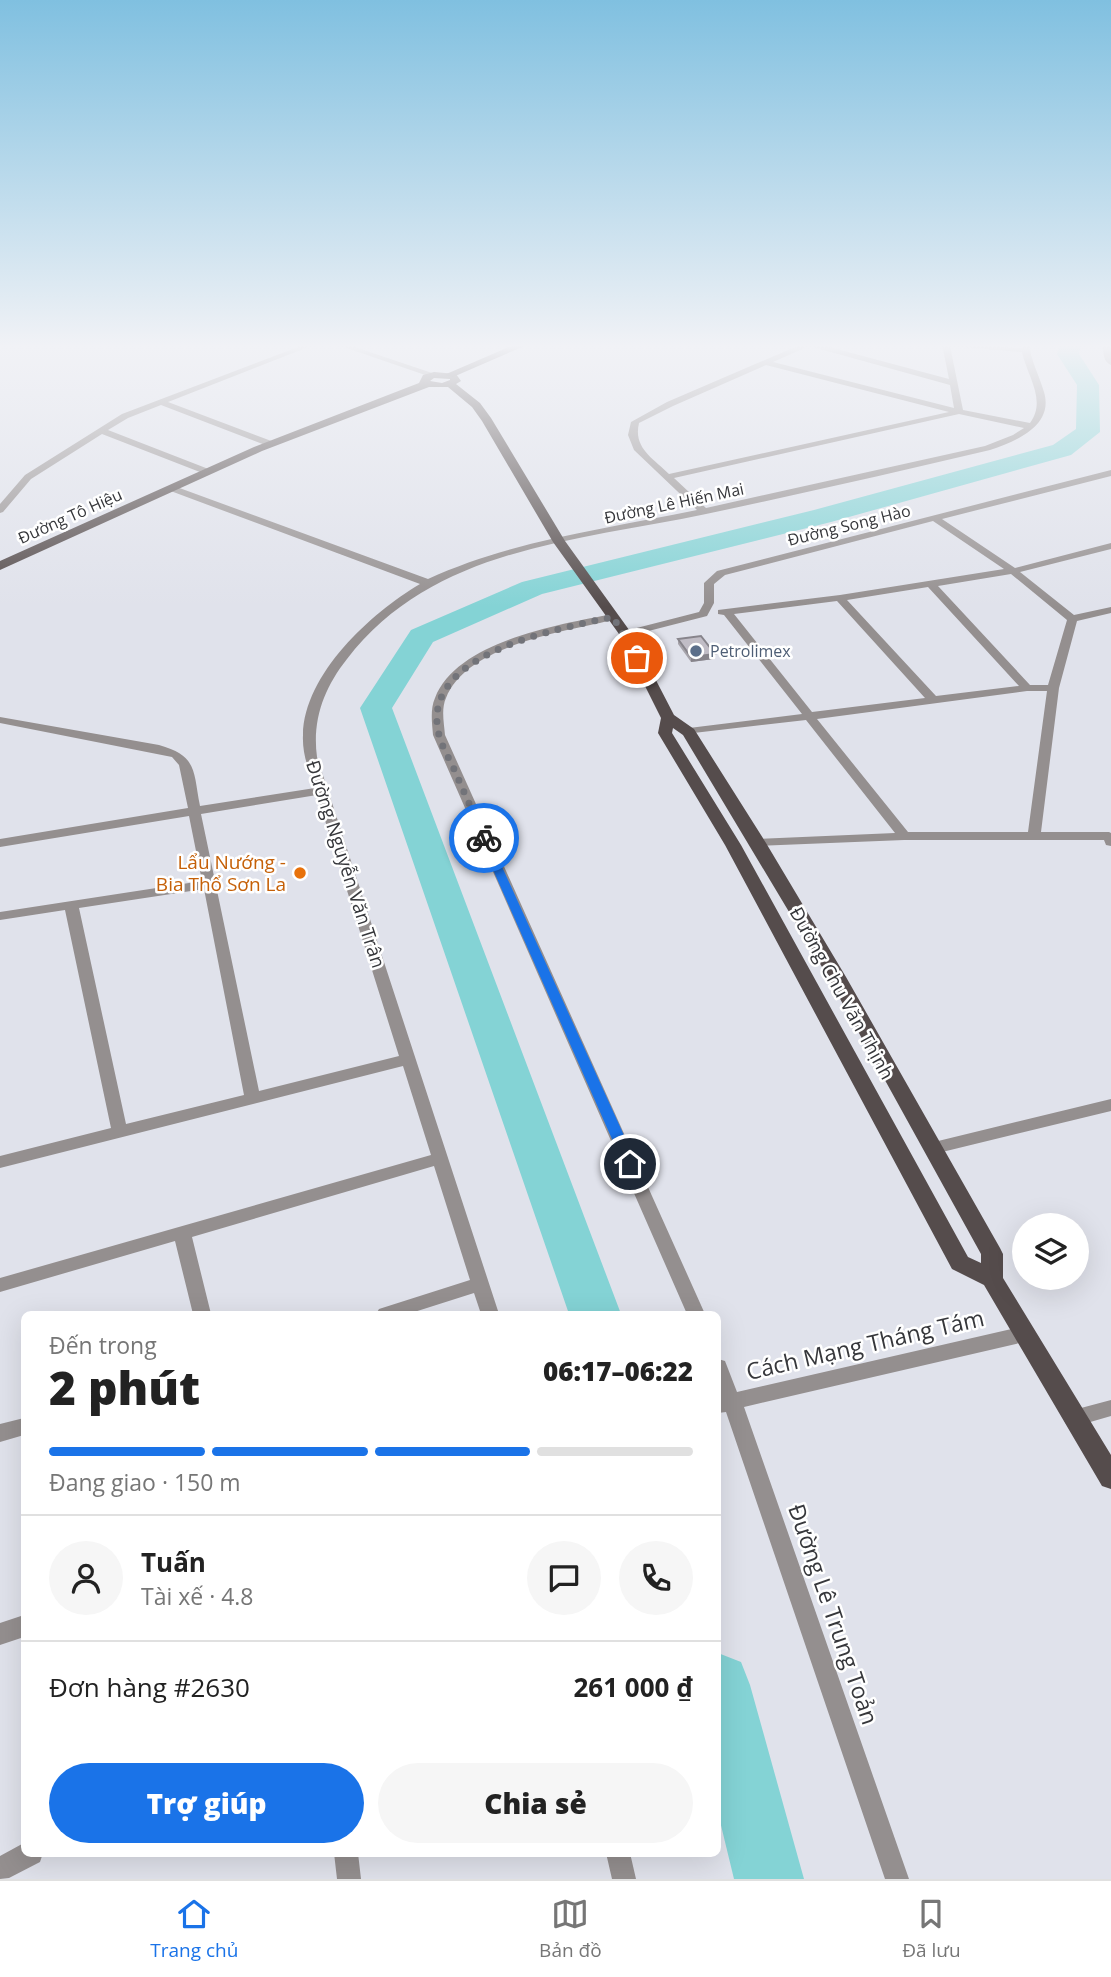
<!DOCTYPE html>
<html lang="vi">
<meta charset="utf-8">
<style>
:root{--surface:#fff;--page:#f6f6f6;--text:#222;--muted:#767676;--line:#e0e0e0;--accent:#1a73e8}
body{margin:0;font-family:"Open Sans",sans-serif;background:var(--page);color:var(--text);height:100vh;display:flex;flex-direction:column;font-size:26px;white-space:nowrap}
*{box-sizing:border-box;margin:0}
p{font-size:23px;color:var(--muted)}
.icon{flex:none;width:38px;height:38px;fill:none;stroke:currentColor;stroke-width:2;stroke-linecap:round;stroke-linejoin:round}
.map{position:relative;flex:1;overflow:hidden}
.side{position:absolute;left:21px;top:1311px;width:700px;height:546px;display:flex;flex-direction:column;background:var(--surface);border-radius:10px;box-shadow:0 7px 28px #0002}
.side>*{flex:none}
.tools{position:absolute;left:1012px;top:1213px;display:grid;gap:14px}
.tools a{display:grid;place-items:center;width:77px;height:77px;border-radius:50%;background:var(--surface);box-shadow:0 7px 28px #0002;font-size:35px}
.pin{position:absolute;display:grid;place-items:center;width:60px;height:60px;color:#fff;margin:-30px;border:4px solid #fff;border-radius:50%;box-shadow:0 2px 7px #0007}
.courier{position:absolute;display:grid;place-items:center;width:70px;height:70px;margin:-35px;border:5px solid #1a73e8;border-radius:50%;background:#fff;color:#222;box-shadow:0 2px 9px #0007}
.headline em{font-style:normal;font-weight:800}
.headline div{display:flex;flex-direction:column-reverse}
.headline{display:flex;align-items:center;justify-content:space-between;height:119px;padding:0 28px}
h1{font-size:46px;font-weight:800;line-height:52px}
.bar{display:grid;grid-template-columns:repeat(4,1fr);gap:10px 7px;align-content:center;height:84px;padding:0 28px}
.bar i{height:9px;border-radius:5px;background:var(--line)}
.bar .current{background:var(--accent)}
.bar p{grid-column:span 4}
.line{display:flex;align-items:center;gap:18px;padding:0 28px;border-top:2px solid var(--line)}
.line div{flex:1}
.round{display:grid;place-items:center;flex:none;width:74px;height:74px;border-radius:37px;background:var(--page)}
.action{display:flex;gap:14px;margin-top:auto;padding:14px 28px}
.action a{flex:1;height:80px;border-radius:42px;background:var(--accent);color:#fff;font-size:28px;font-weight:800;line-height:80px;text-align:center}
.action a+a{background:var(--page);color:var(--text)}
.dock{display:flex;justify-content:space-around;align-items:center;height:98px;border-top:2px solid var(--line);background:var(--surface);font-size:19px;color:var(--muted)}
.dock a{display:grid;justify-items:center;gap:4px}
.dock .current{color:var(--accent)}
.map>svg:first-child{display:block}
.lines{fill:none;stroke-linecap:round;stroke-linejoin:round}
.river{fill:#84d3d5;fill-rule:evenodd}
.minor{fill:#948f8f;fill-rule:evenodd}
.primary{fill:#554c4c;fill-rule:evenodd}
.trunk{fill:#4a4040;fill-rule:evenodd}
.wall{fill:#a6a3aa}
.shaded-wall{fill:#87848b}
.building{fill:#c1bdc6;stroke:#87848b;stroke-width:2}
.route{fill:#1a73e8}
.done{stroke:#727379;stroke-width:7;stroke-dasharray:0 12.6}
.service-dot{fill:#5c6f8a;stroke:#fff;stroke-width:2.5}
.food-dot{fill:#e8710a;stroke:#fff;stroke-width:2.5}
.labels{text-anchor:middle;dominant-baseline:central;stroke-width:5;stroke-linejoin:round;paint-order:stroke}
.far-street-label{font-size:16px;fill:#36373b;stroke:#fff}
.far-service-label{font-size:16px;fill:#4e5e75;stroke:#fff;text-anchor:start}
.food-label{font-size:19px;fill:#c56008;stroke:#fff;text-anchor:end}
.street-label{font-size:19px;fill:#36373b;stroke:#fff}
.near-street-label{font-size:23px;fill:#36373b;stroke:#fff}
</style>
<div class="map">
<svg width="1111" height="1879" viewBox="0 0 1111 1879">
<rect width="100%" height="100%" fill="#e0e2eb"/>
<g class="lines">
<!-- river -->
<path class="river" d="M1061,344H1081L1079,354L1099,385L1100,432L1071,455L831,522L542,594L433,642L392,708L621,1314H569L360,708L411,630L522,582L814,510L1053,445L1076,429L1077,385L1057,354Z
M718,1653L741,1662L750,1685L804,1879H734L718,1813Z"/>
<!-- minor -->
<path class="minor" d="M306,344H316L168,402L274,442V446H268L161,405L128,418L108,430L211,470V474H205L102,434L31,479L3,512L0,513V504L25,475L122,414Z
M335,344H346L438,375L431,377Z
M802,344H818L949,379L942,344L1022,348L1021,344H1029C1031,361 1039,375 1044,392C1054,426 1016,441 990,450C896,472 801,494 706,514C578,541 433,547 347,659C324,688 312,720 317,757L499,1314H481L474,1293L408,1314H376L379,1309L470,1280L434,1166L192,1237L211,1314H193L175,1241L0,1292V1278L431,1155L403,1066L0,1168V1156L111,1128L65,910L0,920V912L202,881L189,816L0,847V839L188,808L179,765L172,757L0,723V717L159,745C198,756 193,771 200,806L315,788C309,771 302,754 303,735C304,674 371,613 420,584L168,490V486H174L428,579C513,540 606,529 697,510L634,450L628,435L631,422L667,402ZM809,346L950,385L954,408L773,362ZM950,346L1022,352C1027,376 1047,400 1030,423L963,410ZM766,365L949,412L669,474C653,458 633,448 639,423L673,406ZM959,414L1024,428L1013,435L985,446L706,508L674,478ZM317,795L399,1056L259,1091L201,814ZM204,889L244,1095L126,1124L79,908Z
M1103,344H1111V365C1103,362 1103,352 1103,344Z
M1111,470V476L942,519L1015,568L1111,543V549L1020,572L1074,615L1111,607V613L1077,621L1059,688L1041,832H1109L1111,833V846L1106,845L1104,840H904L753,846L752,843L753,840L758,839L895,833L806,720L685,734V730L689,728L802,714L724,615L718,614V610L840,595L1004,569L933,521L725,575L714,584V603L707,616L625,637L620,634L621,632L699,612L704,603V583L717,571ZM1011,574L1067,620L1048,685H1030L938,586ZM928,587L1019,686L936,696L847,600ZM837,601L925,698L812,712L734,614ZM1027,691H1047L1028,832H908L817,719Z
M613,614L618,617L617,619C568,631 467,644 446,698C441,709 444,723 445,735L705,1314H687L433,735C432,723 430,709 435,698C457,641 561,624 613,614Z
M1111,1099V1111L934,1154L928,1152L926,1148L928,1144L934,1142Z
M1024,1326L1031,1329L1033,1334L1031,1339L1024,1342L744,1407L909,1879H885L727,1415L726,1412L718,1413V1397L720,1396L718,1390V1359L725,1361L737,1392Z
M1111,1400V1416L1073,1427L1066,1424L1063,1418L1066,1412Z
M24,1418V1435L0,1442V1424Z
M24,1615V1637L0,1645V1623Z
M22,1844H24V1853H43L40,1862L9,1878L0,1879V1856Z
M334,1853H358L361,1879H337Z
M606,1853H630L636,1879H612Z"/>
<!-- primary -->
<path class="primary" d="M434,372L456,374L461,381L456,384L480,403L491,418L565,541L632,634L674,715L694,729L766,843L846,977L1000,1248L1003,1254V1278L1111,1455V1489L1102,1486L984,1285L952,1269L725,845L658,733L661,718L619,634L553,542L482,421L472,407L448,387H429L262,451L0,570V561L254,447L419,383L423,375ZM434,378L450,379V380L442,383L430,381ZM673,728L683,735L828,977L981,1254V1263L968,1257L741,845L672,733Z"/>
<!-- trunk -->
<path class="trunk" d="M516,344H529L453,377L444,375Z"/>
</g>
<!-- wall -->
<path class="wall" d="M678,639L715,654L714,659L691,662L678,644Z"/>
<!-- shaded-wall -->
<path class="shaded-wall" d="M715,654L714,659L691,662V657Z"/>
<!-- building -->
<path class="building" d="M701,636L715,654L691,657L678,639Z"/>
<!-- sky -->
<linearGradient id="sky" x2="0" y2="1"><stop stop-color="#80c0e0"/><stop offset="0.57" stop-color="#f1f2f6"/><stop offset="1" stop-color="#f1f2f6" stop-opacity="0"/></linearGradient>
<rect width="1111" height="607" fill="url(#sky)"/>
<!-- route -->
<path class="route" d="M484,834L489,838L637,1164L635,1167L630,1169L623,1164L479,838Z"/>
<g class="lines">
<!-- done -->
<path class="done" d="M484,838C474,815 464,792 454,769C449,758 442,747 439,735C418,653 558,629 613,617L637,658"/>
</g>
<!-- markers -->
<circle class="service-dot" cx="696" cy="651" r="7"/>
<circle class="food-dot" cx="300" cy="873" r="7"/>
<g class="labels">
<!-- far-street labels -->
<g class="far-street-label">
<text transform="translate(674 503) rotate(-12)">Đường Lê Hiến Mai</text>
<text transform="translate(70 516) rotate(-24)">Đường Tô Hiệu</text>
<text transform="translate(849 525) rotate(-14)">Đường Song Hào</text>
</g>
<!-- far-service labels -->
<g class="far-service-label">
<text x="710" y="651">Petrolimex</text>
</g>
<!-- food labels -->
<g class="food-label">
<text x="286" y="862">Lẩu Nướng -<tspan x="286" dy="22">Bia Thổ Sơn La</tspan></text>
</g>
<!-- street labels -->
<g class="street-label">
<text transform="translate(346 864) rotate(72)">Đường Nguyễn Văn Trân</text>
<text transform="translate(842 993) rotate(61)">Đường Chu Văn Thịnh</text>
</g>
<!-- near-street labels -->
<g class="near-street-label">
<text transform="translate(865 1344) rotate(-13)">Cách Mạng Tháng Tám</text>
<text transform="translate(834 1614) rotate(71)">Đường Lê Trung Toản</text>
</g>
</g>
</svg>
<div class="tools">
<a><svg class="icon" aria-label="layers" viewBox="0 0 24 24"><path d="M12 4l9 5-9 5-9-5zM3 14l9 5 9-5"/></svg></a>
</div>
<div class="pin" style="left:637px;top:658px;background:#ea580c"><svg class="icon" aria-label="bag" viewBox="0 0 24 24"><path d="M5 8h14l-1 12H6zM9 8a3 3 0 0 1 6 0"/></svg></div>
<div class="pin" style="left:630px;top:1164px;background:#1f2937"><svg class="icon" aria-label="home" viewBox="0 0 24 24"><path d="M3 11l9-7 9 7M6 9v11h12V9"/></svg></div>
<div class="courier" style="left:484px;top:838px"><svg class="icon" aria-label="bike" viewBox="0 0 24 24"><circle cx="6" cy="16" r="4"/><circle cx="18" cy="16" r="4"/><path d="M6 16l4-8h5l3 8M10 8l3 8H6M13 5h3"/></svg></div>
<section class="side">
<div class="headline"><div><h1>2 phút</h1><p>Đến trong</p></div><em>06:17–06:22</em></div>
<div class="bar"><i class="current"></i><i class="current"></i><i class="current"></i><i></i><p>Đang giao · 150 m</p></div>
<div class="line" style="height:126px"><a class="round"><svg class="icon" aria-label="person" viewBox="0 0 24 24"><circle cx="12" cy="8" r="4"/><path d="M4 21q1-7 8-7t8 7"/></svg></a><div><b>Tuấn</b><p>Tài xế · 4.8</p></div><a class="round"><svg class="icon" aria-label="chat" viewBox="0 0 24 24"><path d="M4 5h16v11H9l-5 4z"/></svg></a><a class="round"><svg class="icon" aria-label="phone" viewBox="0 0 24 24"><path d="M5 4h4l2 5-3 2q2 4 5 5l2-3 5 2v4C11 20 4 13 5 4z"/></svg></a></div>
<div class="line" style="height:91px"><div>Đơn hàng #2630</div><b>261 000 ₫</b></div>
<div class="action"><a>Trợ giúp</a><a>Chia sẻ</a></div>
</section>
</div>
<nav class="dock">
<a class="current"><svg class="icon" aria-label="home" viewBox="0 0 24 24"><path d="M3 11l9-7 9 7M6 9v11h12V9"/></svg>Trang chủ</a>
<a><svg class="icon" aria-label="map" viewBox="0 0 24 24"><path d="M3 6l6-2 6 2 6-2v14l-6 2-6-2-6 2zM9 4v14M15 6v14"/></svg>Bản đồ</a>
<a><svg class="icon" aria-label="saved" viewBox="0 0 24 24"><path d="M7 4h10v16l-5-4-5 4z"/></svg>Đã lưu</a>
</nav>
